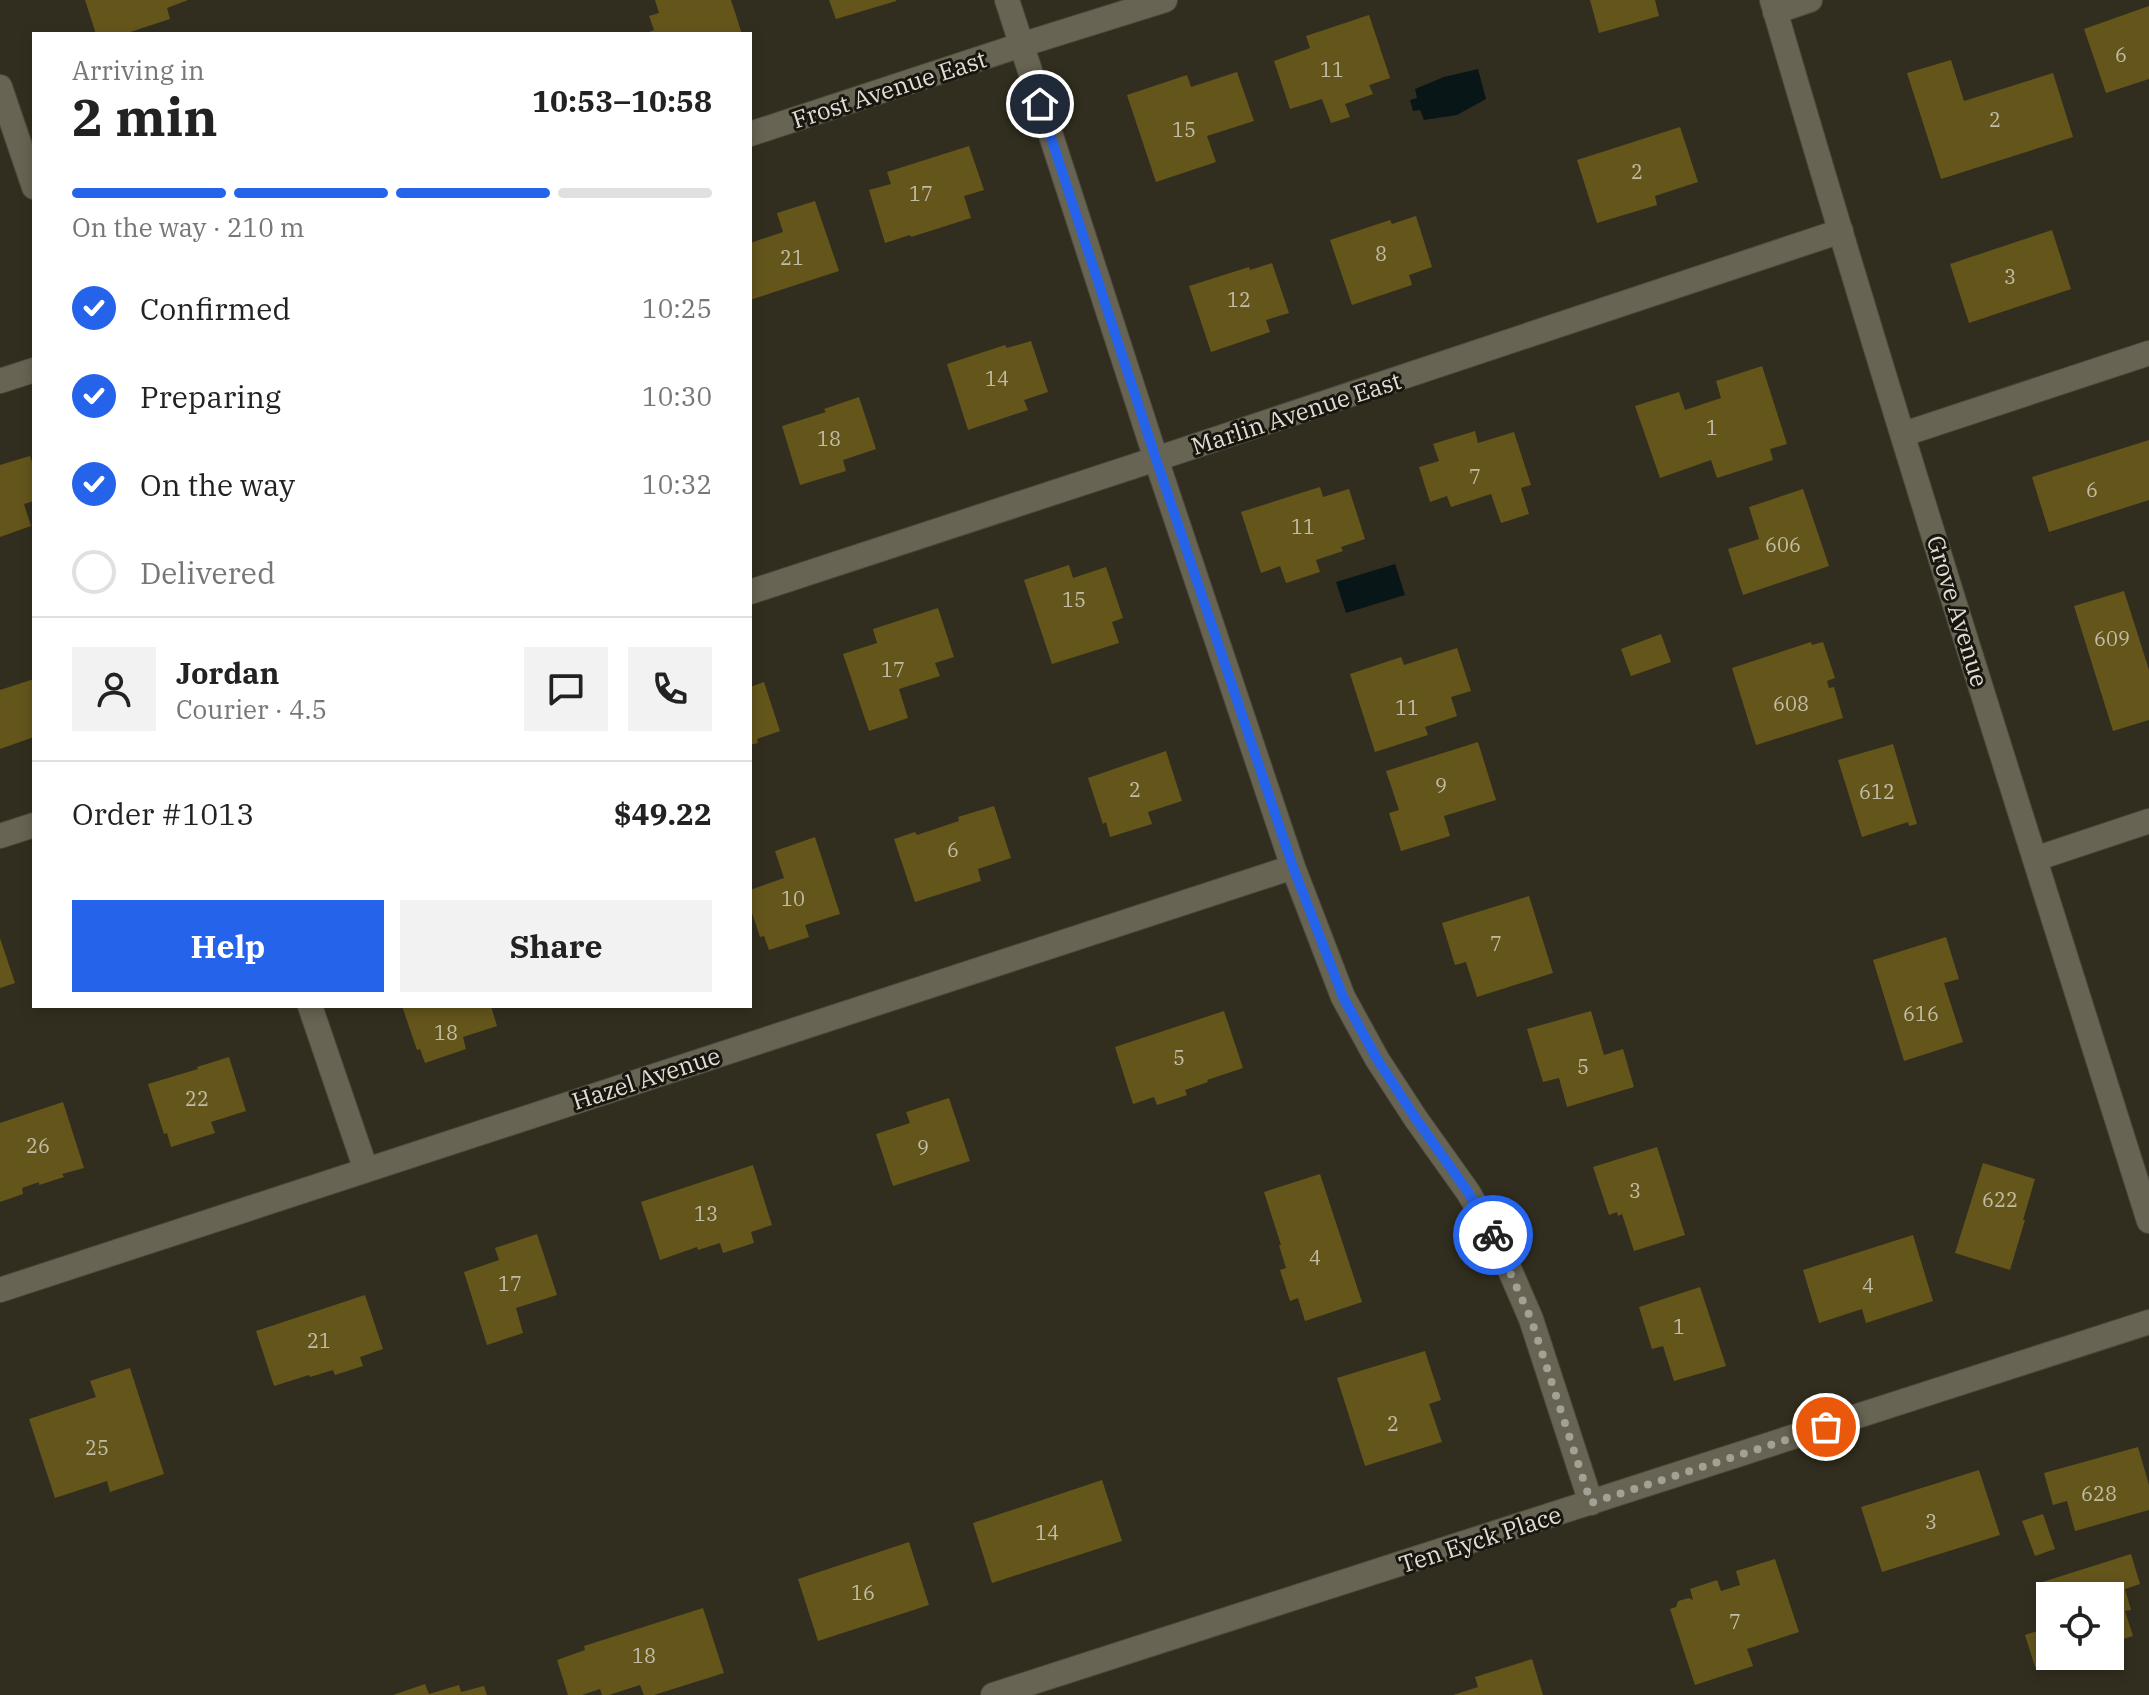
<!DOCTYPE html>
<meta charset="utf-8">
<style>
:root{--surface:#fff;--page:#f2f2f2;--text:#222;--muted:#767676;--line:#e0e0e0;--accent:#2563eb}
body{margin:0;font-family:"IBM Plex Serif",serif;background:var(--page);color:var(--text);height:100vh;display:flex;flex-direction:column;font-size:30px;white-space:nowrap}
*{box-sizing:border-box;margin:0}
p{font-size:26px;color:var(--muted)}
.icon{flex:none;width:44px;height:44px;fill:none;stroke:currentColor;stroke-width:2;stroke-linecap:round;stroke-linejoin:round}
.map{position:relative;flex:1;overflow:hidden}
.sheet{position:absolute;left:32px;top:32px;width:720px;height:976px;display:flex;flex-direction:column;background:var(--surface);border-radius:0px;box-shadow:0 4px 12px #0003}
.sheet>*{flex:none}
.buttons{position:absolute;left:2036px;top:1582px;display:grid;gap:16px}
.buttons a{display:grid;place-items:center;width:88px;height:88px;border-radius:0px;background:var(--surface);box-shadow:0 4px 12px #0003;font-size:40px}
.pin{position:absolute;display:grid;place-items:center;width:68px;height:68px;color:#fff;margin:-34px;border:4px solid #fff;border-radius:50%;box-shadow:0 2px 8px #0007}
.courier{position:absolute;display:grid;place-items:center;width:80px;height:80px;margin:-40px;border:6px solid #2563eb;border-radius:50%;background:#fff;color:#222;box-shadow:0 2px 10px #0007}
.overview em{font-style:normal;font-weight:800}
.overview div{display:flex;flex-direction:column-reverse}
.overview{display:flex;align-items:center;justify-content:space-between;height:136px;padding:0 40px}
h1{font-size:52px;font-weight:800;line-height:60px}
.bar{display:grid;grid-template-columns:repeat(4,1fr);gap:12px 8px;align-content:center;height:96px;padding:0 40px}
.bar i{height:10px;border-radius:6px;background:var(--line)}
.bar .active{background:var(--accent)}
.bar p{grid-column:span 4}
.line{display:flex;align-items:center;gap:20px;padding:0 40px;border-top:2px solid var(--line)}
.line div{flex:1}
.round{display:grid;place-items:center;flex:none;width:84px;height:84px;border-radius:0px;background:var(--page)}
ol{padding:0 40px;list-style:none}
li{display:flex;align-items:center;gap:24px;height:88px}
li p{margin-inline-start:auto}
li .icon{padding:8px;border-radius:50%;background:var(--accent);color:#fff;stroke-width:4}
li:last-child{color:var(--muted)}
li i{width:44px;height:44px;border:4px solid var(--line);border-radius:50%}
.cta{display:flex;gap:16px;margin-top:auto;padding:16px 40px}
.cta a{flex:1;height:92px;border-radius:0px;background:var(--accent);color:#fff;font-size:32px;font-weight:800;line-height:92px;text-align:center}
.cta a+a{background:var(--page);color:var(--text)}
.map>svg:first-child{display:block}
.water{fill:#081618}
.building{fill:#64551b}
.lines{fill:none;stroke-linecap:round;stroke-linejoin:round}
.minor-casing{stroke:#4d4a3d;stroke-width:26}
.minor{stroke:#686453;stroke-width:24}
.done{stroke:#a3a095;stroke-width:8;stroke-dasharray:0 14.4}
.route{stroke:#2563eb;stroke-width:10}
.labels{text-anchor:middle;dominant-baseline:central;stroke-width:6;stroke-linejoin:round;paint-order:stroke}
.number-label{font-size:20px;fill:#c1bca6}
.street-label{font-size:24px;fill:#e0ded4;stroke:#18160f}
</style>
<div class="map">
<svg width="2149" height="1695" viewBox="0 0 2149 1695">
<rect width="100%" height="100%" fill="#322e1f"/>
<!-- water -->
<path class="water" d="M1478,69L1486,99L1457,115L1424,120L1420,110L1413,111L1410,100L1417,98L1415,89L1444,77Z
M1395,564L1405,595L1346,613L1336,582Z"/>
<!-- building -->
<path class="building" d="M85,0H188L167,8L170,19L124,34H96Z
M655,0H731L742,34H643L654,30L649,16L659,13Z
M829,0H896V1L836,19Z
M1590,0H1655L1659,16L1599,33Z
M2149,6V79L2106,93L2084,29Z
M1369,15L1390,78L1369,85L1373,94L1345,104L1350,117L1331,123L1322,99L1290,109L1274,61L1310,48L1306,36Z
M1951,60L1964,101L2053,73L2073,137L1941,179L1907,73Z
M1237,72L1254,121L1207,136L1216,162L1156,182L1127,95L1187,75L1191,87Z
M1680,127L1698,182L1655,196L1657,205L1597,223L1577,160Z
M969,146L984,190L964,196L971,218L911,237L910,235L885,243L869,190L891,184L887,172Z
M815,201L839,271L750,300V243L783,232L777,213Z
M1416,216L1432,267L1409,275L1412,285L1352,305L1330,240L1390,220L1392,224Z
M2052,230L2071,289L1969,323L1950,264Z
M1272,263L1289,313L1266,320L1270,332L1211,352L1189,286L1249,267L1250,270Z
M1031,341L1048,392L1024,400L1028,410L968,430L947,364L1005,345L1007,348Z
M1762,366L1787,444L1770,449L1773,460L1717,478L1711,460L1660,478L1635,406L1679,392L1685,410L1721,398L1716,381Z
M859,397L876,449L843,460L846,471L800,485L782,426L826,412L824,409Z
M1475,431L1478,443L1514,432L1531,485L1521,488L1529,514L1501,523L1491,494L1451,507L1447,496L1430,502L1419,467L1439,461L1433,444Z
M2149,440V500L2049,532L2032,477Z
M30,456L34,468V501L24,504L31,526L0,537V465Z
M1320,487L1323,497L1349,489L1365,539L1341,547L1343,551L1316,560L1320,572L1286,583L1280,566L1261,573L1241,512Z
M1803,489L1829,566L1743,595L1728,549L1759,539L1749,507Z
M1069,565L1073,578L1106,567L1123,618L1112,622L1119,643L1052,664L1024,580Z
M2124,591L2149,670V720L2113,731L2074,606Z
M938,608L954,657L935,663L940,676L899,689L908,718L869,731L843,654L877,643L873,629Z
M1661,634L1671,662L1631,676L1621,649Z
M1811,642L1812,645L1823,642L1835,678L1827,681L1829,688L1834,687L1843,718L1756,745L1732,668Z
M1457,648L1471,691L1451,697L1457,716L1425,727L1428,735L1375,752L1350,674L1401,657L1404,665Z
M34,679V737L0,749V690Z
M764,682L780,731L757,739L758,743L750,745V687Z
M1478,742L1496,800L1444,816L1450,836L1401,851L1389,813L1399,810L1386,771Z
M1893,744L1917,824L1909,826L1908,822L1862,837L1838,760Z
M1166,751L1182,801L1148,812L1152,824L1110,837L1106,822L1103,824L1088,778Z
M994,806L1011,858L978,869L981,881L915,902L894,839L915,832L917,835L959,821L958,817Z
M815,837L840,914L805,925L809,937L769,950L764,936L760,937L750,907V890L784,878L775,851Z
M1529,896L1553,973L1477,997L1466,962L1455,965L1442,923Z
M1946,937L1959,979L1944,983L1963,1042L1904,1061L1873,960Z
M0,938L15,983L0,988Z
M402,1006H491L497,1026L463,1037L466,1049L425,1063L420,1049L417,1050Z
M1224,1011L1243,1068L1207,1080L1208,1082L1185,1090L1187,1095L1157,1105L1154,1097L1133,1104L1115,1047Z
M1591,1011L1604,1055L1623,1049L1634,1087L1567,1107L1559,1078L1543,1082L1527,1029Z
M229,1057L246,1111L211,1122L215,1133L171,1147L167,1133L164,1134L148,1084L198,1069L197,1067Z
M949,1098L970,1161L893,1186L876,1134L910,1123L906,1112Z
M63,1102L84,1168L62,1174L64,1177L39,1185V1182L22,1188L23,1194L0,1202V1123Z
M1657,1147L1685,1235L1634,1251L1622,1214L1618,1216L1617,1212L1609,1215L1593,1167Z
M1983,1163L2035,1179L2023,1220H2025L2010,1270L1955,1253Z
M753,1165L772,1225L751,1232L754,1243L723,1253L720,1243L698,1250L697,1247L660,1260L641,1202Z
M1320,1174L1362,1302L1305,1321L1298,1298L1290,1301L1280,1270L1286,1268L1279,1245H1281L1264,1192Z
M537,1234L557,1295L516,1308L523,1333L487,1345L464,1272L499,1260L495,1248Z
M1913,1235L1933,1301L1866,1323L1862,1309L1819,1323L1803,1270Z
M1700,1287L1726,1366L1674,1381L1663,1346L1652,1349L1639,1307Z
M365,1295L383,1349L360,1357L363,1366L335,1375L333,1370L310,1377L309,1375L274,1386L256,1331Z
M1425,1351L1441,1400L1429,1404L1442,1442L1365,1466L1337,1378Z
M130,1368L164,1474L110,1492L107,1481L55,1498L29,1419L96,1397L90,1381Z
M2138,1447L2149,1485V1510L2075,1531L2067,1501L2053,1505L2044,1473Z
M1979,1470L2000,1535L1882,1572L1861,1507Z
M1102,1480L1122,1541L992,1583L973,1523Z
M2043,1514L2055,1549L2035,1556L2022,1521Z
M909,1542L929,1605L818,1641L798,1579Z
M2131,1554L2140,1584L2125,1589L2131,1610L2125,1611L2133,1636L2110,1643V1596H2050L2049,1626L2036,1584Z
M1775,1559L1799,1632L1747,1649L1753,1666L1695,1685L1670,1609L1676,1607L1678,1601L1689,1598L1693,1600L1690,1589L1717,1580L1721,1591L1740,1585L1736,1571Z
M703,1608L724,1673L654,1695H644L640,1685L609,1695H602L600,1689L582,1695H568L557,1660L585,1650L584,1646Z
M2050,1627V1656L2067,1657L2035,1667L2025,1635Z
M1532,1659L1543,1695H1453L1478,1687L1475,1677Z
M425,1684L429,1694L459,1685L461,1692L484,1686L487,1695H393Z"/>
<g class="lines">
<!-- minor casing -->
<g class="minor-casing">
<path id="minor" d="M1007,0L1156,459L1293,867L1343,997L1377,1059L1416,1119L1468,1192L1499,1245L1531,1319L1591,1503
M1772,0C1891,409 2021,815 2149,1221
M1775,12L1810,0
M0,87L34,187
M750,134L1021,45L1165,0
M0,381L34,370
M1904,434L2149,353
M750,592L1156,459L1841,231
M0,836L34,825
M2035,859L2149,821
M310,1006L366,1170
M0,1290L1293,867
M993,1695L2149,1322"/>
</g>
<!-- minor -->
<use href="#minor" class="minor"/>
</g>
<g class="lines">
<!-- done -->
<path class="done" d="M1493,1235L1531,1319L1591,1503L1826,1427"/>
<!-- route -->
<path class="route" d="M1040,104L1156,459L1293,867L1343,997L1377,1059L1416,1119L1468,1192L1493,1235"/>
</g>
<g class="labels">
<!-- number labels -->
<g class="number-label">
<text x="2121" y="54">6</text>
<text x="1332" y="69">11</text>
<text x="1995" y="119">2</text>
<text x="1184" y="129">15</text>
<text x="1637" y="171">2</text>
<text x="921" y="193">17</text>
<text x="1381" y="253">8</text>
<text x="792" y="257">21</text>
<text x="2010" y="276">3</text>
<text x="1239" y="299">12</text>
<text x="997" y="378">14</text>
<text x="1712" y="427">1</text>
<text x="829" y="438">18</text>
<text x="1475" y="476">7</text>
<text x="2092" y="489">6</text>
<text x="1303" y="526">11</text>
<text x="1783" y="544">606</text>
<text x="1074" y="599">15</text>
<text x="2112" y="638">609</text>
<text x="893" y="669">17</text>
<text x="1791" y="703">608</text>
<text x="1407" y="707">11</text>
<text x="1441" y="785">9</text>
<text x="1135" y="789">2</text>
<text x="1877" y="791">612</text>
<text x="953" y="849">6</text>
<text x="793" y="898">10</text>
<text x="1496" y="943">7</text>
<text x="1921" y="1013">616</text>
<text x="446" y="1032">18</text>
<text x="1179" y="1057">5</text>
<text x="1583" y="1066">5</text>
<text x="197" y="1098">22</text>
<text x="38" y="1145">26</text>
<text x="923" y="1147">9</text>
<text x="1635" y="1190">3</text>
<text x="2000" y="1199">622</text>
<text x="706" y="1213">13</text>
<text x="1315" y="1257">4</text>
<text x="510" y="1283">17</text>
<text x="1868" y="1285">4</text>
<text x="1679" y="1326">1</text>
<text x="319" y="1340">21</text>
<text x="1393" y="1423">2</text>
<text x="97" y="1447">25</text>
<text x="2099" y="1493">628</text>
<text x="1931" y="1521">3</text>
<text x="1047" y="1532">14</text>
<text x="863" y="1592">16</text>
<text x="1735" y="1621">7</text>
<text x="644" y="1655">18</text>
</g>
<!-- street labels -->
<g class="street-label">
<text transform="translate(889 89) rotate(-18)">Frost Avenue East</text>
<text transform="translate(1296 413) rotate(-18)">Marlin Avenue East</text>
<text transform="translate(1958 611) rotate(73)">Grove Avenue</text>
<text transform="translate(646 1078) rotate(-18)">Hazel Avenue</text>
<text transform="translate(1480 1539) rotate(-18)">Ten Eyck Place</text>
</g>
</g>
</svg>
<div class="buttons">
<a><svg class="icon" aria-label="locate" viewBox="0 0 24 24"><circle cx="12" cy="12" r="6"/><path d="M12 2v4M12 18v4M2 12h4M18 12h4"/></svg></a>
</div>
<div class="pin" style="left:1826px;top:1427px;background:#ea580c"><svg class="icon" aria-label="bag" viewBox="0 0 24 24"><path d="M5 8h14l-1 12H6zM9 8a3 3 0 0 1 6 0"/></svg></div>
<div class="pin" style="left:1040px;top:104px;background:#1f2937"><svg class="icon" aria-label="home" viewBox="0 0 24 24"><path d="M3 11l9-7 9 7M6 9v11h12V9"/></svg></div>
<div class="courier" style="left:1493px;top:1235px"><svg class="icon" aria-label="bike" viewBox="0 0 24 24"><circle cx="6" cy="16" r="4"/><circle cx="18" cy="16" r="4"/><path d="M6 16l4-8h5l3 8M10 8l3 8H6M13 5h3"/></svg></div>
<section class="sheet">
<div class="overview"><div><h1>2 min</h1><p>Arriving in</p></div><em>10:53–10:58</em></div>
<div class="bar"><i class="active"></i><i class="active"></i><i class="active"></i><i></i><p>On the way · 210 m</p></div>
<ol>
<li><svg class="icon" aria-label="check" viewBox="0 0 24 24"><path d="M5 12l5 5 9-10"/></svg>Confirmed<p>10:25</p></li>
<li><svg class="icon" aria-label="check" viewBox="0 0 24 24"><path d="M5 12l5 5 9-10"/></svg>Preparing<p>10:30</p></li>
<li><svg class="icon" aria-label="check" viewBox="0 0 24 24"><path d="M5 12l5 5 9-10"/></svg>On the way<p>10:32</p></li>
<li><i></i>Delivered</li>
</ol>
<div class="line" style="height:144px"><a class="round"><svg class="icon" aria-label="person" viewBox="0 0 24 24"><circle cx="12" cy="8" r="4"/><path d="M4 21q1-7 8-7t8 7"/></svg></a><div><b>Jordan</b><p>Courier · 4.5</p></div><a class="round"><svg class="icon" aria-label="chat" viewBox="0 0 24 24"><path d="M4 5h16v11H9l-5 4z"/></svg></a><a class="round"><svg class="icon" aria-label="phone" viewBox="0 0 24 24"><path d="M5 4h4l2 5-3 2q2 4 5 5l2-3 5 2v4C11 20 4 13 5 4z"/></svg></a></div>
<div class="line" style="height:104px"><div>Order #1013</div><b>$49.22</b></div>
<div class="cta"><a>Help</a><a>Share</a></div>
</section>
</div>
